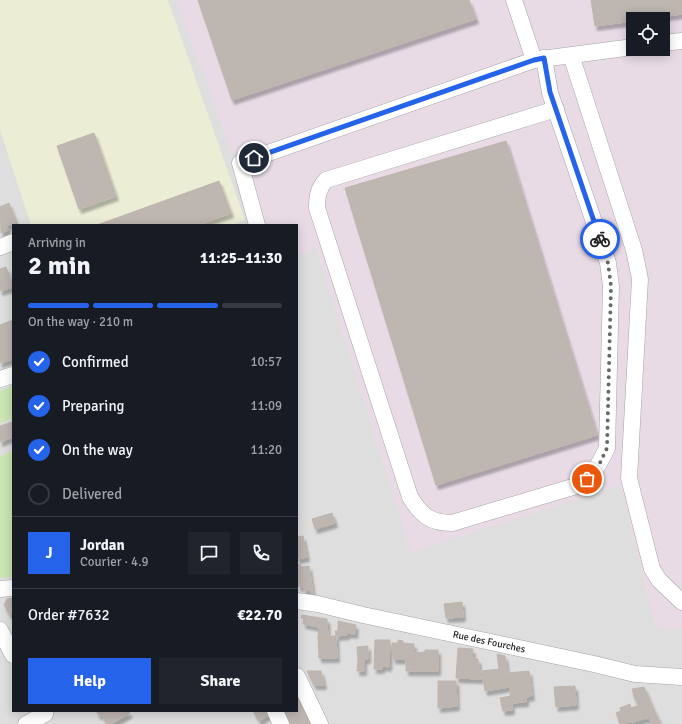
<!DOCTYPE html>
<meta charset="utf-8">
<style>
:root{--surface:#171b24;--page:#20242c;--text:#f1f3f6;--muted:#9ea1a6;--line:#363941;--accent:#2563eb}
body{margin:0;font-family:Signika,sans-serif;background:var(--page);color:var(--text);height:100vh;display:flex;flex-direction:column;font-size:15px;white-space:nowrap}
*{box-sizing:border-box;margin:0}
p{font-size:13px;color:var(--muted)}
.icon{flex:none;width:22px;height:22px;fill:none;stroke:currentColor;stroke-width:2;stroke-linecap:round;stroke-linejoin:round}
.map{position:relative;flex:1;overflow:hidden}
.drawer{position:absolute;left:12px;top:224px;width:286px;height:488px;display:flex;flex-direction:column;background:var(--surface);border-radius:0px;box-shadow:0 2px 10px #0003}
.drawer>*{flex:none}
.controls{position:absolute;left:626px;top:12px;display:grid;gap:8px}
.controls a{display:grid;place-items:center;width:44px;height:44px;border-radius:0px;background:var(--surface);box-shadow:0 2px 10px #0003;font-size:20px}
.pin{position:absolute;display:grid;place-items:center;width:34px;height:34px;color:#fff;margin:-17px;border:2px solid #fff;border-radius:50%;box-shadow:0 1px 4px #0007}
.courier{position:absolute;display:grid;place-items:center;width:40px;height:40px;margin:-20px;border:3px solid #2563eb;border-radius:50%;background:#fff;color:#222;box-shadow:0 1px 5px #0007}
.headline em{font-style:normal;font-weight:800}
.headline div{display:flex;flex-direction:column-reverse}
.headline{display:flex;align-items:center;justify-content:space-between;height:68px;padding:0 16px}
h1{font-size:26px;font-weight:800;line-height:30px}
.bar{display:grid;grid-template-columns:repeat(4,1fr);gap:6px 4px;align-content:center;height:48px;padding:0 16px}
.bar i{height:5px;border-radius:3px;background:var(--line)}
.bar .current{background:var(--accent)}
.bar p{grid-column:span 4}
.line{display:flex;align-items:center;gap:10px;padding:0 16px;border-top:1px solid var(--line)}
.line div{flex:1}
.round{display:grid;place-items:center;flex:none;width:42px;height:42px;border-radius:0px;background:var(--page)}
ol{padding:0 16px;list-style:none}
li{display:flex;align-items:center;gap:12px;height:44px}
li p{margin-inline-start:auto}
li .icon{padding:4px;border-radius:50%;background:var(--accent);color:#fff;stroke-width:4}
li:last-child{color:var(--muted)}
li i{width:22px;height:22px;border:2px solid var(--line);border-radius:50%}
.action{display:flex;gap:8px;margin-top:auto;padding:8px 16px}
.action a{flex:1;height:46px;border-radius:0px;background:var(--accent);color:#fff;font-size:16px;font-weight:800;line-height:46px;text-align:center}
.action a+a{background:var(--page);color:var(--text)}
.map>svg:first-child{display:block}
.residential{fill:#dedede;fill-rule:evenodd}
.industrial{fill:#e8dbe6;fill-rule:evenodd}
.farmland{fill:#ebedd5}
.grass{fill:#cbe5b3}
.building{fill:#bdb6b1;stroke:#c1b5ab;filter:url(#shadow)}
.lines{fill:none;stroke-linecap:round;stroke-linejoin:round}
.minor-casing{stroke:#a4a4a4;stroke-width:17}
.minor{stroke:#fff;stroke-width:16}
.done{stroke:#696866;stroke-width:4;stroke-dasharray:0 7.2}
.route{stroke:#2563eb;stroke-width:5}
.labels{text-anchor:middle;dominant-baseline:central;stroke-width:3;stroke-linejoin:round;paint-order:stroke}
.street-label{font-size:10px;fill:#202020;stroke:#fff}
</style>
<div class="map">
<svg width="682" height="724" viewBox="0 0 682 724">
<defs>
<filter id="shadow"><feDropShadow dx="2.5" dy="4.5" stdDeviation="1" flood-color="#0004"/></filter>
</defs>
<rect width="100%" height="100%" fill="#f0ede8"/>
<!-- residential -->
<path class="residential" d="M0,0H682V724H0ZM633,19H663V49H633ZM13,225H297V711H13Z"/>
<!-- industrial -->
<path class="industrial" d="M176,0H682V629L656,628L620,485L411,553L316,248L297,255V225H259ZM633,19H663V49H633Z"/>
<!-- farmland -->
<path class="farmland" d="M0,0H168L245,220L232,225H31L0,130Z"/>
<!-- grass -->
<path class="grass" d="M13,386V418L0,423V391Z
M13,451V577L0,578V456Z"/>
<!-- building -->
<path class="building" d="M198,0H469L476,19L232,100Z
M591,0H682V14L646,19H633V21L595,26Z
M94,133L116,196L79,209L57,146Z
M506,141L597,435L436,485L345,188Z
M219,181L231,213L197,225H97Z
M9,203L16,222L7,226L8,230L1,233L0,207Z
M6,267L13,287L0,291V269Z
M13,320V357L12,354L0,358V325Z
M12,354L13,359L0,363V358Z
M12,422L13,437L0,442V426Z
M332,513L335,523L315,529L312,519Z
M303,536L307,557L297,559V537Z
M300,564L301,567L309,566L313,594L311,593L310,590L304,591L303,586L299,587L297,578V565Z
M13,598V613L10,615L4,605L7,599Z
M462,602L463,617L446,618L444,604Z
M302,615L327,619L329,658H319L318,637L319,627L303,624L304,618H301Z
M338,621L356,625L355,634L347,633V635L336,636L335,631H338Z
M328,636H336L337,658H329Z
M375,640H390L389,667L382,666V669H374Z
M398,640L403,641V643L414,644V660L393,659L392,643H398Z
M368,646V659H358L357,647Z
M458,648L473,649L472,658L478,659L481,679L456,678Z
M425,650H438V671H415L414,653L425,652Z
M497,654L505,656L509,687L485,691L482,671L499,669Z
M358,659H364V671H357Z
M406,659L414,660L415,671H406Z
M307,671H321L324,685H314Z
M529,671L532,696L526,697V702L511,703L508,673Z
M438,681H456L457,706L438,708Z
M575,686L576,705L556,707L554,687Z
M644,687L653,708L661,724H652L649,718L646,719L637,700H635L632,689Z
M297,693L311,724H285L279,711H297Z
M511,696L512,710L503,711L500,698Z
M630,704L631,708L634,707L640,720L632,723L631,722L620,724L616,713L621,711L620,708Z
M639,705L646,718L640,720L634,707Z
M96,711H128L130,713L111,724H107L101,714L99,715Z
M253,711H267L269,715L259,721Z"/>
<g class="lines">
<!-- minor casing -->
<g class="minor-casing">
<path id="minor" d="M514,0L534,60L633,47
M663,43L682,41
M571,55L634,250L640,279L629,478L652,569L659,580L682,602
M544,58L550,93L608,263L611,286L607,448C599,465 594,475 576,486L452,523C430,523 421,515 410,497L317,208C317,196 318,189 326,180L556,109
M257,225L240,163L534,60
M0,247L13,242
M0,379L13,375
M0,589L13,588
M297,601L318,604L363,615L594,664L635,674L682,677
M0,630L13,655
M297,676L320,724
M275,711L281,724
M26,724L45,714"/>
</g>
<!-- minor -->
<use href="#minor" class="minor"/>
</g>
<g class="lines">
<!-- done -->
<path class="done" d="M587,479L598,467L607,448L611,286L608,263L600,239"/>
<!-- route -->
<path class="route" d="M254,158L534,60L544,58L550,92L600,239"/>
</g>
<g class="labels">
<!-- street labels -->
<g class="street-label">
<text transform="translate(489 642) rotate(12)">Rue des Fourches</text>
</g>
</g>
</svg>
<div class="controls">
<a><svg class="icon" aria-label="locate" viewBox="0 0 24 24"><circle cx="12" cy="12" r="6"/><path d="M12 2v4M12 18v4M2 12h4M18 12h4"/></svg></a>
</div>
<div class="pin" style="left:587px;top:479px;background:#ea580c"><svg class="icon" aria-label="bag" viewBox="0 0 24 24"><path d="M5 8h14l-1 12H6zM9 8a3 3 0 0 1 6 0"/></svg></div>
<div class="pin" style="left:254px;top:158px;background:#1f2937"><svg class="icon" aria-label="home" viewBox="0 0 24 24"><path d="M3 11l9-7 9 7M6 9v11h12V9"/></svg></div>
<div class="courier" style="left:600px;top:239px"><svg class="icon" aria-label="bike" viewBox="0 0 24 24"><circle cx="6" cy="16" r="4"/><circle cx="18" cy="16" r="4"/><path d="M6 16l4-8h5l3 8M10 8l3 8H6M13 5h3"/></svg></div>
<section class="drawer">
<div class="headline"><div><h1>2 min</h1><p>Arriving in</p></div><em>11:25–11:30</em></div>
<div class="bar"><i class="current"></i><i class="current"></i><i class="current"></i><i></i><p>On the way · 210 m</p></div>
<ol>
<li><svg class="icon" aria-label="check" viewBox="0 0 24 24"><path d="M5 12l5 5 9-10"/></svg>Confirmed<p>10:57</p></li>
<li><svg class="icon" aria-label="check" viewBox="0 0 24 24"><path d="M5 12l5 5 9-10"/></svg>Preparing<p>11:09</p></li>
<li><svg class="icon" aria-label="check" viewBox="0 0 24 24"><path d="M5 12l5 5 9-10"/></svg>On the way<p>11:20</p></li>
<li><i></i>Delivered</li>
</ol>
<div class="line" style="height:72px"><b class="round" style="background:var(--accent);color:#fff">J</b><div><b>Jordan</b><p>Courier · 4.9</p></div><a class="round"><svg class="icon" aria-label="chat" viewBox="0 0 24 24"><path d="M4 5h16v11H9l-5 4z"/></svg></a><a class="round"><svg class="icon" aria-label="phone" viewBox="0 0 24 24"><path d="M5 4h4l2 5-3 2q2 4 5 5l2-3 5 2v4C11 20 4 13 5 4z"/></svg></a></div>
<div class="line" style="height:52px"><div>Order #7632</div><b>€22.70</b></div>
<div class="action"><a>Help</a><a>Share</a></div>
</section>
</div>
